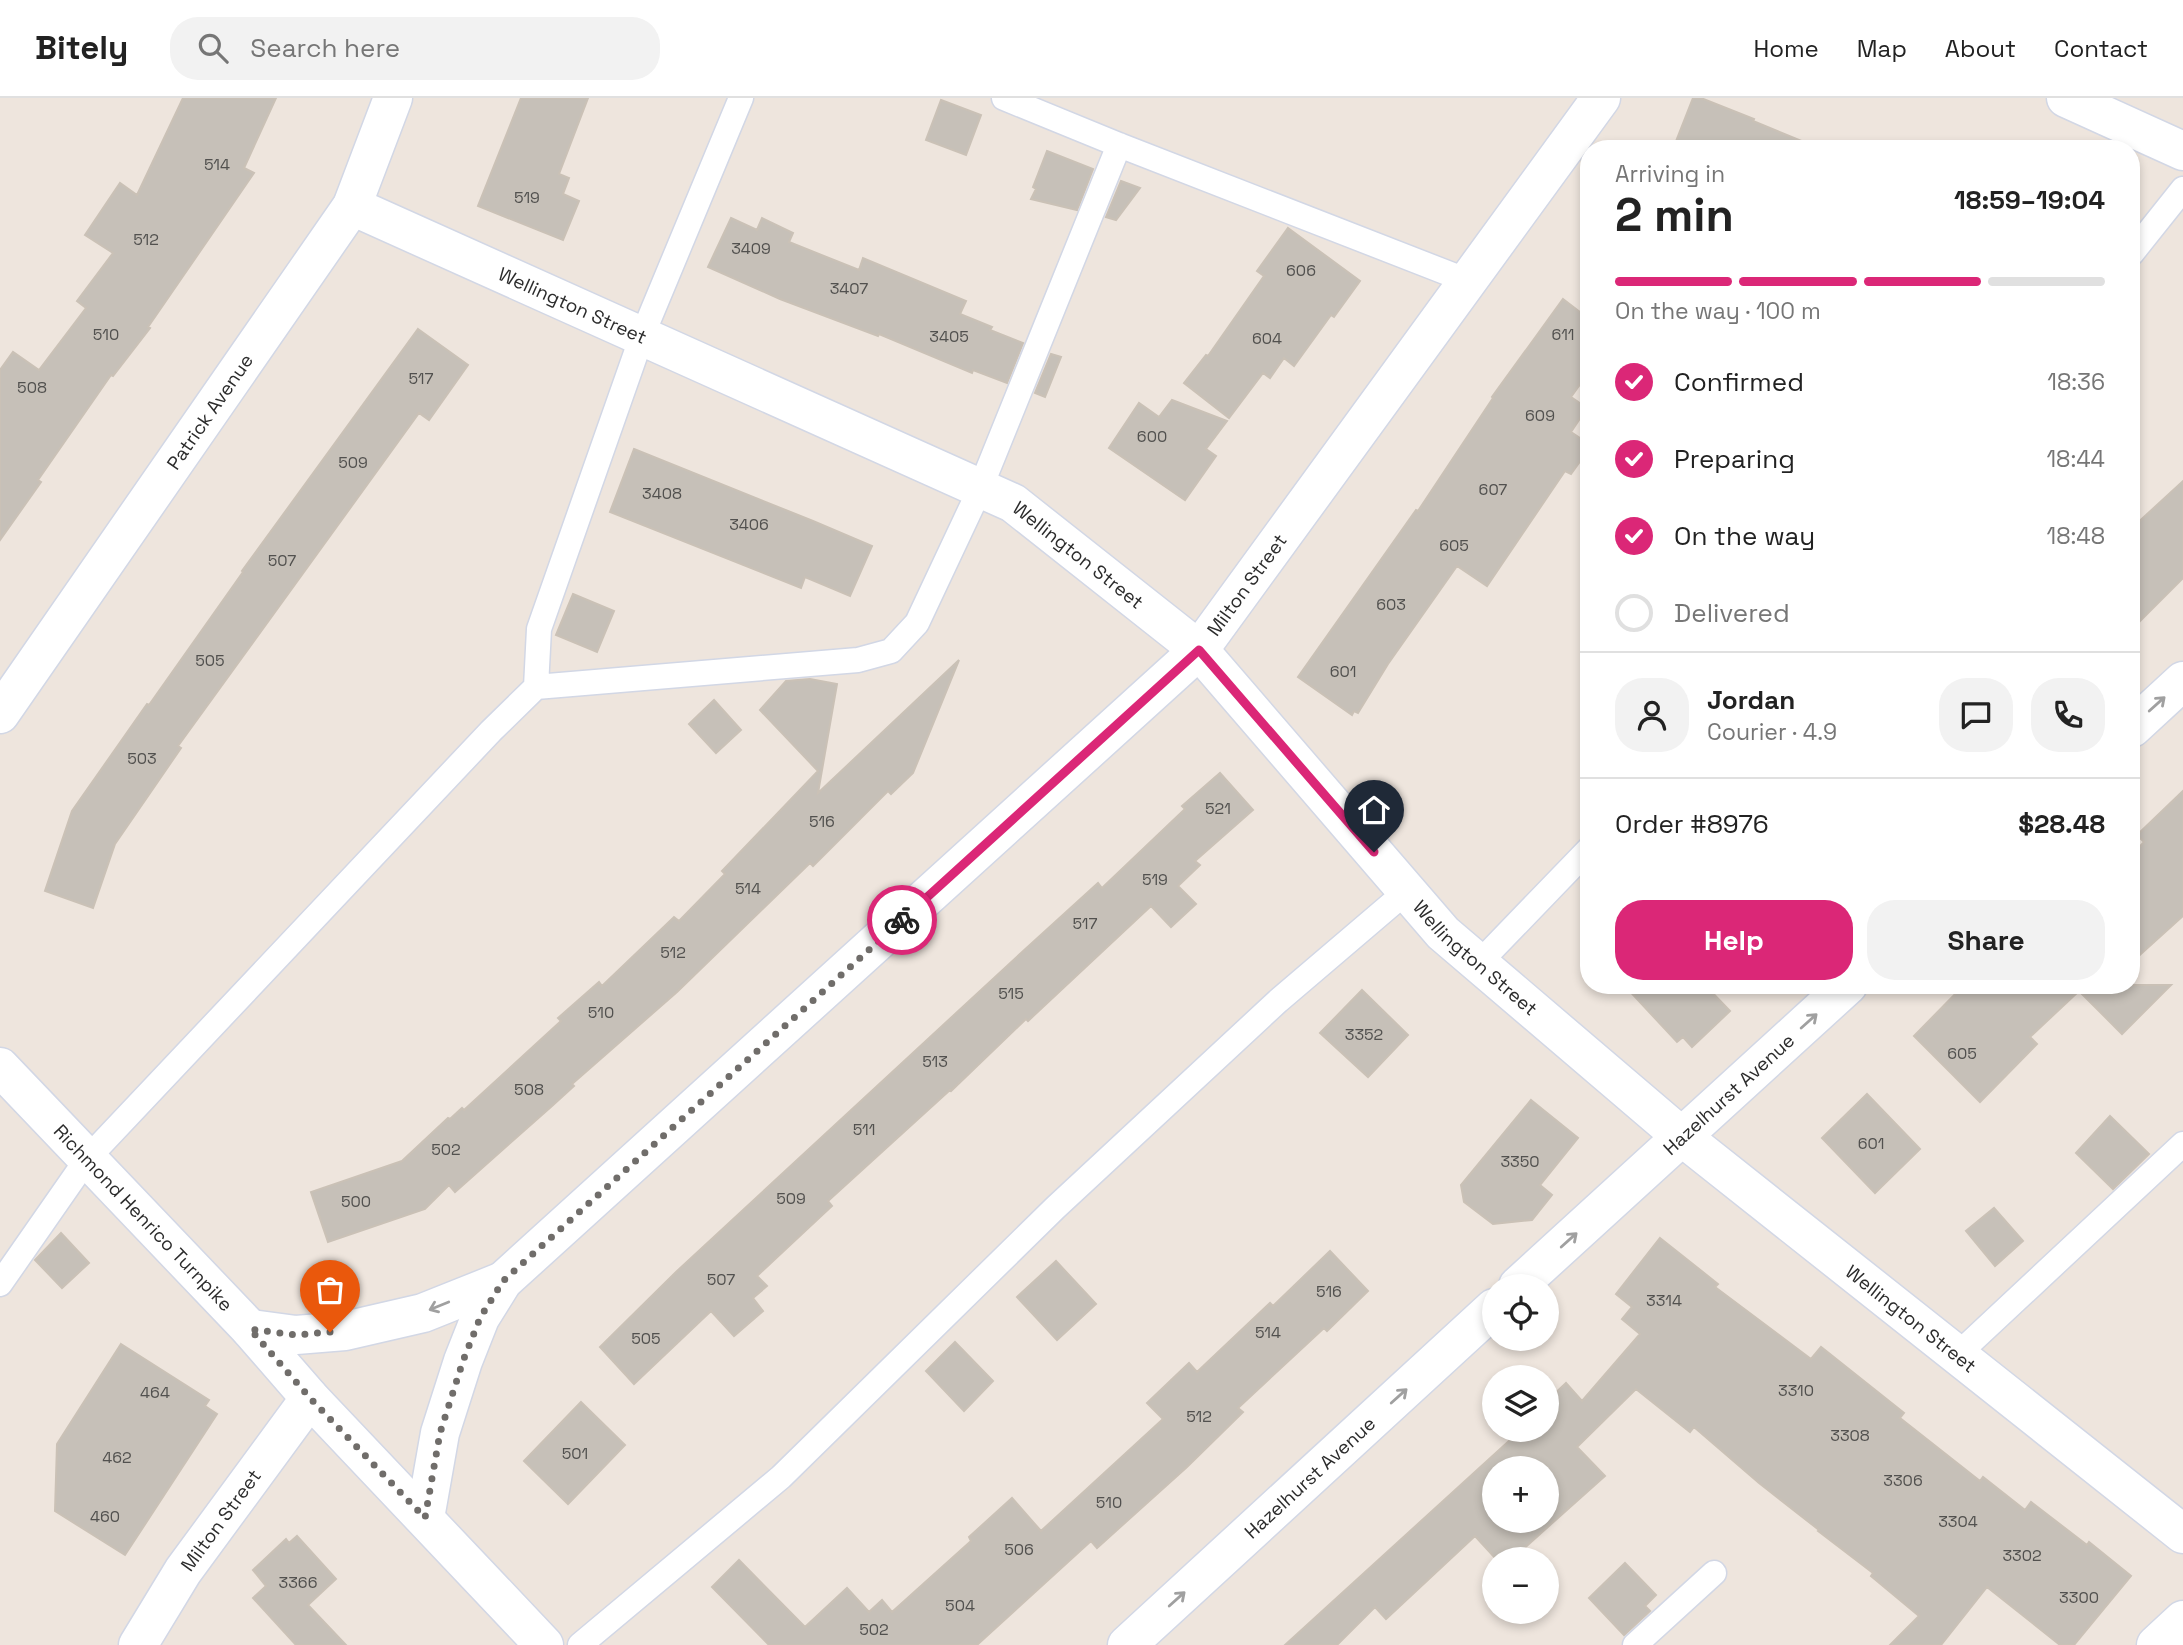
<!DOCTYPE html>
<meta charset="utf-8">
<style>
:root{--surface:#fff;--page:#f2f2f2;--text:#222;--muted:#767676;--line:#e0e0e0;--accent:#db2777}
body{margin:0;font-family:"Space Grotesk",sans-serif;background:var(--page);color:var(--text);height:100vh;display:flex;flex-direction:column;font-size:26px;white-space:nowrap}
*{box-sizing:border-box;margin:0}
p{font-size:23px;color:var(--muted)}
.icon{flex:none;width:38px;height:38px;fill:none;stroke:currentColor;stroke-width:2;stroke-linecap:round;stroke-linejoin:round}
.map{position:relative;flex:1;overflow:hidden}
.side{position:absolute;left:1580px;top:42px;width:560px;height:854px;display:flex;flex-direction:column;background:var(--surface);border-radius:28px;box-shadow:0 4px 10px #0003}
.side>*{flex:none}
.fabs{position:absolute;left:1482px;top:1176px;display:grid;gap:14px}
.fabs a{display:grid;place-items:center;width:77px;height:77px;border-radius:50%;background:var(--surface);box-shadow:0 4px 10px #0003;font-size:35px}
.pin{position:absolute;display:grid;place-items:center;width:60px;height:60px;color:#fff;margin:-72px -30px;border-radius:50% 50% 50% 0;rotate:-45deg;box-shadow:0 0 7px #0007}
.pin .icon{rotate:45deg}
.courier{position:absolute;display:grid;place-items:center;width:70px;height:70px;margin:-35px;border:5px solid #db2777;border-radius:50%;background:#fff;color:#222;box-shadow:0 2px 9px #0007}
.summary em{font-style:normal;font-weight:700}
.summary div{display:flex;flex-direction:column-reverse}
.summary{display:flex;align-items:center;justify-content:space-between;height:119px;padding:0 35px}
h1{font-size:46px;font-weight:700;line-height:52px}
.bar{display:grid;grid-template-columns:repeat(4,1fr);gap:10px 7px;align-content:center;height:84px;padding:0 35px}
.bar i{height:9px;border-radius:5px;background:var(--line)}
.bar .current{background:var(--accent)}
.bar p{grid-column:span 4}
.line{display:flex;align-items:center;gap:18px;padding:0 35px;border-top:2px solid var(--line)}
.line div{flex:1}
.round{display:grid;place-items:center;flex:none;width:74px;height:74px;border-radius:28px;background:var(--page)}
ol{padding:0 35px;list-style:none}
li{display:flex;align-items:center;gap:21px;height:77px}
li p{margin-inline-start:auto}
li .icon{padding:7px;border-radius:50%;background:var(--accent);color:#fff;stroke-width:4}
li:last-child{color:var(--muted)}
li i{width:38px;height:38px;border:4px solid var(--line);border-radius:50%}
.primary-button{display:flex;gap:14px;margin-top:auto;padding:14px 35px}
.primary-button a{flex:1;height:80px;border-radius:28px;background:var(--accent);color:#fff;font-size:28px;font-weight:700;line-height:80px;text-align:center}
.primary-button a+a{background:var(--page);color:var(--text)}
header{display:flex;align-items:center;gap:42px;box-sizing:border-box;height:98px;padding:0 35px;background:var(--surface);border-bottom:2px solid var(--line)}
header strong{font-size:33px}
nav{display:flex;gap:38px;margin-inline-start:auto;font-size:24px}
.search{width:490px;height:63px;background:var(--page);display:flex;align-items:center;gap:18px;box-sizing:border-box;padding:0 24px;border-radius:28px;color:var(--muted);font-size:26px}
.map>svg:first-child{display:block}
.building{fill:#c6c0b8;stroke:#cac1b6;stroke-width:2;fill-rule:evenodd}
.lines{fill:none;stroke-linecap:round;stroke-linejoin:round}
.lane-casing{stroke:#d2d7e5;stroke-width:27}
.street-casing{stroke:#d2d7e5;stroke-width:41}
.secondary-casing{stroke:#d2d7e5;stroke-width:41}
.lane{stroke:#fff;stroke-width:24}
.street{stroke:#fff;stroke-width:38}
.secondary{stroke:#fff;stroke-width:38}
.oneway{stroke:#a0a0a0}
.done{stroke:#706d6a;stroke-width:7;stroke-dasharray:0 12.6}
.route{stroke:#db2777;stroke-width:9}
.labels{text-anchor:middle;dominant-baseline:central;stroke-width:6;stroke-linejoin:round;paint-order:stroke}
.number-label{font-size:16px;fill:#52514f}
.street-label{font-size:19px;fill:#2c2c2c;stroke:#fff}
</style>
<header>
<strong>Bitely</strong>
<div class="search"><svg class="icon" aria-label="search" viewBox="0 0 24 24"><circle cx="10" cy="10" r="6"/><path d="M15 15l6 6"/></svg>Search here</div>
<nav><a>Home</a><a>Map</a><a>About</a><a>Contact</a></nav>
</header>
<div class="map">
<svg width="2183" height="1547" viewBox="0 0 2183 1547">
<rect width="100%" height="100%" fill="#eee5dd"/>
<!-- building -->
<path class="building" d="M183,0H276L244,70L254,75L148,229L150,230L113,278L111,277L38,382L41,384L0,442V272L13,254L39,272L86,210L77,203L113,155L85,137L120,85L137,97Z
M521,0H588L559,76L569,80L563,96L579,103L563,142L478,108Z
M1693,0H1701L1754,21L1753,23L1816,49V51H1673Z
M941,2L981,17L966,57L926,42Z
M1047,53L1093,71L1077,112L1031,101L1036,91L1033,89Z
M1121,83L1140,90L1116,122L1106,119Z
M731,120L757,132L762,120L793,135L789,144L859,172L863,160L966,203L960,216L992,229L990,232L1023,245L1007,285L973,272L972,275L879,236L878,238L780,201L708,169Z
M1288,130L1360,183L1334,219L1331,217L1294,268L1284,260L1270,280L1263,275L1229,320L1184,285L1206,257L1208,258L1264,178L1257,173Z
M1563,201L1589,221V274L1571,299L1587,310L1571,334L1589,346V351L1571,376L1565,373L1487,488L1457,468L1388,566L1358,615L1354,613L1352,617L1298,579L1416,412L1418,413L1493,300L1492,299Z
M418,231L468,267L429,322L419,315L178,648L181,650L115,746L93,810L45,793L72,713L147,606L149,607L243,474L242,473Z
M1051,256L1061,259L1045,299L1035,295Z
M1172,302L1227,323L1206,351L1216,358L1185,402L1109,350L1139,305L1159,319Z
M634,351L813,423L872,448L850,498L805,479L801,490L610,414Z
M2183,383V480L2132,531V430Z
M573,496L614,513L597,554L556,537Z
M959,562L913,675L891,696L888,693L813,768L810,765L677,894L572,986L574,988L552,1008L455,1094L449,1087L425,1111L328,1144L311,1094L402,1063L448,1020L450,1021L462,1010L464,1012L561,923L558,920L599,884L602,888L674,819L679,823L725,776L722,773L818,673L760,612L786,583L810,581L837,586L818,695Z
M714,602L741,632L716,655L689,626Z
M1220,675L1253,712L1195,763L1200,767L1178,788L1196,806L1171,829L1151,808L1028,923L1026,921L951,993L950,992L828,1103L832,1108L757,1178L767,1188L753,1200L763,1213L734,1238L711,1213L634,1286L600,1249L676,1174L1021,855L1098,785L1102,790L1185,711L1182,708Z
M2183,693V818L2132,864V757L2144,744L2137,737Z
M1624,887H1705L1730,913L1692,949L1683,939L1677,944Z
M1964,887H2171L2122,936L2079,893L2030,939L2037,946L1980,1004L1914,938Z
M1362,892L1408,937L1368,979L1320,935Z
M1867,996L1920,1051L1875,1095L1822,1040Z
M1531,1002L1578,1040L1540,1087L1552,1097L1532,1122L1493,1126L1464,1104L1461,1087Z
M2110,1018L2149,1056L2113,1091L2076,1055Z
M1994,1110L2023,1143L1995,1168L1966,1133Z
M61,1135L89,1165L62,1190L35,1162Z
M1660,1140L1718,1186L1715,1189L1811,1261L1821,1249L1904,1315L1900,1320L1980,1383L1983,1379L2025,1412L2031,1404L2087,1447L2089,1444L2131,1478L2074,1547H2060L1987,1489L1941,1547H1890L1919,1518L1871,1478L1873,1475L1818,1433L1819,1432L1759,1385L1694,1329L1690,1334L1636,1291L1577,1349L1605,1378L1512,1461H1496L1475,1438L1386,1521L1375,1509L1337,1547H1285L1521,1332H1547V1303L1566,1285L1582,1303L1640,1236L1622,1221L1632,1209L1616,1196ZM1494,1370H1547V1423H1494Z
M1330,1153L1368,1193L1327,1233L1324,1230L1238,1310L1243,1314L1187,1369L1097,1450L1091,1443L977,1547H769L712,1489L739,1462L805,1529L847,1490L869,1514L882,1502L892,1514L971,1443L969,1439L1012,1400L1041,1433L1163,1321L1147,1305L1189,1265L1197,1274L1270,1205L1273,1208Z
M1056,1163L1096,1206L1057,1242L1017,1199Z
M955,1244L993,1283L964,1313L926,1273Z
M121,1246L209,1302L205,1308L217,1316L125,1457L55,1413L57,1346Z
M581,1304L625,1347L568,1406L524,1363Z
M297,1438L336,1481L308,1507L346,1547H296L253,1500L266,1488L253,1472L286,1441L289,1445Z
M1625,1465L1656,1497L1645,1508L1650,1513L1624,1537L1589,1500Z"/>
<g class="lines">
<!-- lane casing -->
<g class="lane-casing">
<path id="lane" d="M1004,0L1119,47L1468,183
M2132,155L2183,91
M536,589L539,531L642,238L741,0
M1479,865L1589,751
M0,1186L87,1061L491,633L536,589L858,562L891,553L917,525L980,391L1119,47
M1957,1257L2183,1046
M580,1547L781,1379L1055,1110L1278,903L1407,793
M1635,1547L1714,1475"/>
</g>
<!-- street casing -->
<g class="street-casing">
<g id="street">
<path id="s1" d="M352,108L1013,405L1199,552L1443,835L1681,1038L2183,1436"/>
<path id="s2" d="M0,616L352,108L393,0"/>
<path d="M2132,630L2183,583"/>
<path id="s3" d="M1518,1188L1848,887"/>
<path d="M250,1231L296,1237L345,1233L423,1215L503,1183"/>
<path id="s4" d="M425,1420L440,1335L463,1263L480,1220L503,1183L1199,552L1601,0"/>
<path id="s5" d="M138,1547L183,1473L310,1300"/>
<path id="s6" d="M1127,1547L1494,1210"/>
<path d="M2156,1547L2183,1522"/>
</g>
</g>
<!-- secondary casing -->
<g class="secondary-casing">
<g id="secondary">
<path d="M2066,0L2183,53"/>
<path id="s7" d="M0,969L250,1231L310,1300L544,1547"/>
</g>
</g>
<!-- lane -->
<use href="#lane" class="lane"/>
<!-- street -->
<use href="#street" class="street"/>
<!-- secondary -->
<use href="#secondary" class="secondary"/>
</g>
<!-- one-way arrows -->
<defs><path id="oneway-shaft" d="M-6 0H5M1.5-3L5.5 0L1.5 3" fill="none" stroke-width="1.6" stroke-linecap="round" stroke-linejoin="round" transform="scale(1.75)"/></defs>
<g class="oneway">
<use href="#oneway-shaft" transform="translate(2157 606) rotate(-42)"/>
<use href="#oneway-shaft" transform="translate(1809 923) rotate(-42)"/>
<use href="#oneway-shaft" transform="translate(1569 1142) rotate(-42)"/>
<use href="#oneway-shaft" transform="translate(439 1208) rotate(158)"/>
<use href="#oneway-shaft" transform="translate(1399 1298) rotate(-42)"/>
<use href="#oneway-shaft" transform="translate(1177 1501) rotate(-42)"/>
</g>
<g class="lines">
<!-- done -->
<path class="done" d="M330,1234L296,1237L250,1231L310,1300L425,1420L440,1335L463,1263L480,1220L503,1183L902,822"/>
<!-- route -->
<path class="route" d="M902,822L1199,552L1374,754"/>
</g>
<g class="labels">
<!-- number labels -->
<g class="number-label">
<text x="217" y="66">514</text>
<text x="527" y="99">519</text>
<text x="146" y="141">512</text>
<text x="751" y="150">3409</text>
<text x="1301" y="172">606</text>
<text x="849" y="190">3407</text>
<text x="106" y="236">510</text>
<text x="1563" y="236">611</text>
<text x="949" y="238">3405</text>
<text x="1267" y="240">604</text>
<text x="421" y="280">517</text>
<text x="32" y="289">508</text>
<text x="1540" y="317">609</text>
<text x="1152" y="338">600</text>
<text x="353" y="364">509</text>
<text x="1493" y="391">607</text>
<text x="662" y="395">3408</text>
<text x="749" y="426">3406</text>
<text x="1454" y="447">605</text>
<text x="282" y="462">507</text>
<text x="1391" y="506">603</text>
<text x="210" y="562">505</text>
<text x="1343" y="573">601</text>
<text x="142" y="660">503</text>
<text x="1218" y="710">521</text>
<text x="822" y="723">516</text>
<text x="1155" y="781">519</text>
<text x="748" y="790">514</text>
<text x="1085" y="825">517</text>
<text x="673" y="854">512</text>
<text x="1011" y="895">515</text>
<text x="601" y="914">510</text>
<text x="1364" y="936">3352</text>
<text x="1962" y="955">605</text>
<text x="935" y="963">513</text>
<text x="529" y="991">508</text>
<text x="864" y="1031">511</text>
<text x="1871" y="1045">601</text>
<text x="446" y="1051">502</text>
<text x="1520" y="1063">3350</text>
<text x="791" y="1100">509</text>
<text x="356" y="1103">500</text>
<text x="721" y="1181">507</text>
<text x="1329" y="1193">516</text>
<text x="1664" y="1202">3314</text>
<text x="1268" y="1234">514</text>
<text x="646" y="1240">505</text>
<text x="1796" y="1292">3310</text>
<text x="155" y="1294">464</text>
<text x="1199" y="1318">512</text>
<text x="1850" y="1337">3308</text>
<text x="575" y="1355">501</text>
<text x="117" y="1359">462</text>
<text x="1903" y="1382">3306</text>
<text x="1109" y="1404">510</text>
<text x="105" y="1418">460</text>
<text x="1958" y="1423">3304</text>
<text x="1019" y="1451">506</text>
<text x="2022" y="1457">3302</text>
<text x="298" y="1484">3366</text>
<text x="2079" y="1499">3300</text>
<text x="960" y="1507">504</text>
<text x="874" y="1531">502</text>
</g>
<!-- street labels -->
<g class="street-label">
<text stroke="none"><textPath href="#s1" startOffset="242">Wellington Street</textPath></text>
<text stroke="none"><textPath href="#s2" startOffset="368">Patrick Avenue</textPath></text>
<text stroke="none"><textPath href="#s1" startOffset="808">Wellington Street</textPath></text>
<text stroke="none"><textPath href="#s4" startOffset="1272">Milton Street</textPath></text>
<text stroke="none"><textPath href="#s1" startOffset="1376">Wellington Street</textPath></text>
<text stroke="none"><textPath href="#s3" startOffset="285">Hazelhurst Avenue</textPath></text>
<text stroke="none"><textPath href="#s7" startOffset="208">Richmond Henrico Turnpike</textPath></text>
<text stroke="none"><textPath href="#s1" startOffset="1942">Wellington Street</textPath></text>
<text stroke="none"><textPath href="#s6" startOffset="248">Hazelhurst Avenue</textPath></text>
<text stroke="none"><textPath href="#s5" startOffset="150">Milton Street</textPath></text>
</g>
</g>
</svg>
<div class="fabs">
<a><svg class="icon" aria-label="locate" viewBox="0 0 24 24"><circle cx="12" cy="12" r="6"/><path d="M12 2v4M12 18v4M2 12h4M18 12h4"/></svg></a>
<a><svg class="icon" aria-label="layers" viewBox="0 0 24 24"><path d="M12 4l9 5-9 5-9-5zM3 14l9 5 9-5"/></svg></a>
<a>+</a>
<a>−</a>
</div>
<div class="pin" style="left:330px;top:1234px;background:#ea580c"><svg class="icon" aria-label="bag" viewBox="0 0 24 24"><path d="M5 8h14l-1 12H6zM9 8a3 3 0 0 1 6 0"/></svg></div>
<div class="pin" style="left:1374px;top:754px;background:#1f2937"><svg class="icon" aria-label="home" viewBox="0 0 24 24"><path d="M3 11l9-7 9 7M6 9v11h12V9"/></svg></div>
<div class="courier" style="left:902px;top:822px"><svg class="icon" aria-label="bike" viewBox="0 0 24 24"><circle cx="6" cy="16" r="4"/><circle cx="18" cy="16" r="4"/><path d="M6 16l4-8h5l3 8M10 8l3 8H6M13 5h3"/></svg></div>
<section class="side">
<div class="summary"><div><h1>2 min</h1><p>Arriving in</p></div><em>18:59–19:04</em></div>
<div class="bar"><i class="current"></i><i class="current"></i><i class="current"></i><i></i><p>On the way · 100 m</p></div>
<ol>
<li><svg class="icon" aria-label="check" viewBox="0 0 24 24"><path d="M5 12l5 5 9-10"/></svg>Confirmed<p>18:36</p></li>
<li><svg class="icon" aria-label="check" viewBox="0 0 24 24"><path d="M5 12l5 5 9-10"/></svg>Preparing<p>18:44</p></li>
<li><svg class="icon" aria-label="check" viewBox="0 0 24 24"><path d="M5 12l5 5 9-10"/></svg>On the way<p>18:48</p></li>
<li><i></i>Delivered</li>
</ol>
<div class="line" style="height:126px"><a class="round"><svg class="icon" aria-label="person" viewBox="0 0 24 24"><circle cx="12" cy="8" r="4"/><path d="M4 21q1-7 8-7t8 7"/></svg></a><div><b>Jordan</b><p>Courier · 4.9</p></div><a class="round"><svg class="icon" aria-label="chat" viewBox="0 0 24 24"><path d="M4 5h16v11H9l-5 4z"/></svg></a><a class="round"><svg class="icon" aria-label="phone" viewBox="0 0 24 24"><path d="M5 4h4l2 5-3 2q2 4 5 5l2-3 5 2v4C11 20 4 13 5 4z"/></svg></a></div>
<div class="line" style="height:91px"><div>Order #8976</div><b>$28.48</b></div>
<div class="primary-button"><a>Help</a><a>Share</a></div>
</section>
</div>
